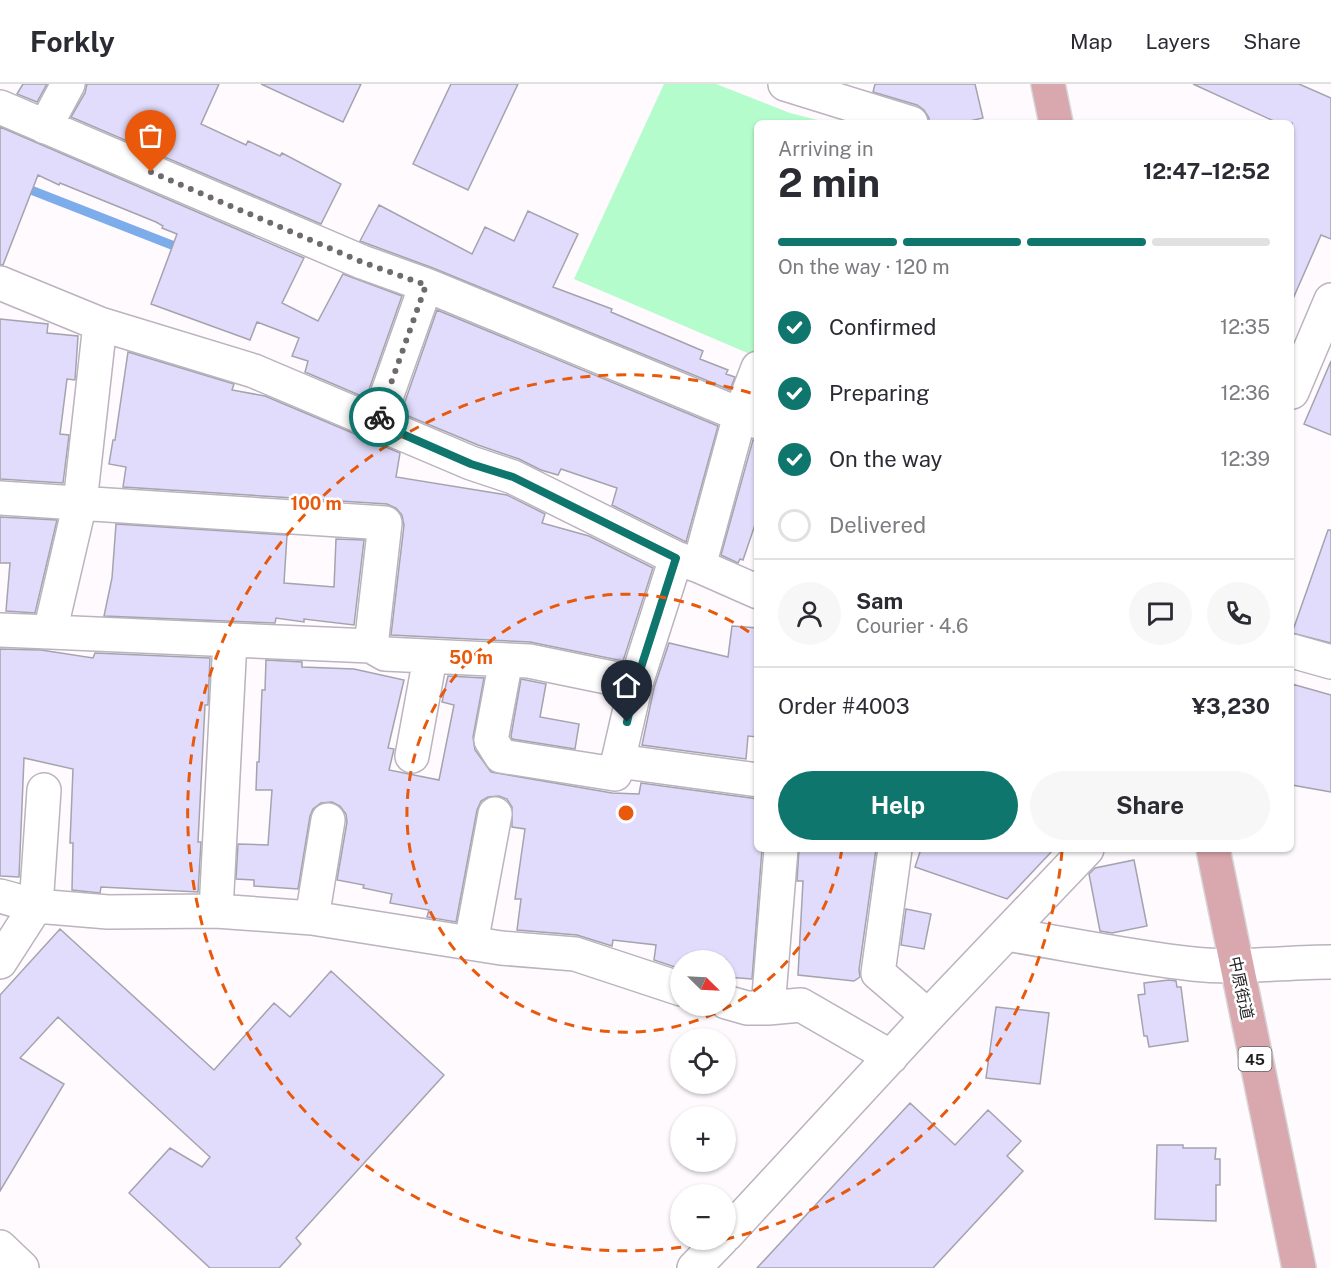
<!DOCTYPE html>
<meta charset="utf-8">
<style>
:root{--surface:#fff;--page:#f7f7f7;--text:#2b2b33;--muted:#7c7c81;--line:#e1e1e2;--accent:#0f766e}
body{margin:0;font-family:"Public Sans","Noto Sans JP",sans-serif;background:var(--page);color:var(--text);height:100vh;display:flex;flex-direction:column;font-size:22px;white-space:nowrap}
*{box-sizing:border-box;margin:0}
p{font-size:20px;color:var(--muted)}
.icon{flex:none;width:33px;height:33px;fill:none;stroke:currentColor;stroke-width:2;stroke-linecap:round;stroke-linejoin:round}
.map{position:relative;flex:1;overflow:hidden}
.side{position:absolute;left:754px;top:36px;width:540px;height:732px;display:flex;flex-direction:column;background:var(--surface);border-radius:9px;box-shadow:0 2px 4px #0004}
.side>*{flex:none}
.needle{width:39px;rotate:114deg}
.controls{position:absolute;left:670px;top:866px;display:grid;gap:12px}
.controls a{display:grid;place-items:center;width:66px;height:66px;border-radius:50%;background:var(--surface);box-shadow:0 2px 4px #0004;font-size:30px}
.pin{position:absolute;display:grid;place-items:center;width:51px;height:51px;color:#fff;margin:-62px -26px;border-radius:50% 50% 50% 0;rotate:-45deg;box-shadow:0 0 6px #0007}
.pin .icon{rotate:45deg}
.courier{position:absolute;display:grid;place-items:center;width:60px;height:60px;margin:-30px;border:4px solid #0f766e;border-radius:50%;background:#fff;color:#222;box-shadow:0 2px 8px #0007}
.overview em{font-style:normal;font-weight:700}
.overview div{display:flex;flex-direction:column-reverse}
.overview{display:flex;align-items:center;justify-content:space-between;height:102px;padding:0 24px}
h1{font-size:39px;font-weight:700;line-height:45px}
.bar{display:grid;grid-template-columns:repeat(4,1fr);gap:9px 6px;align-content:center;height:72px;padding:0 24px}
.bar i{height:8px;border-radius:4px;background:var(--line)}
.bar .selected{background:var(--accent)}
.bar p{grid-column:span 4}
.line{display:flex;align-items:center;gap:15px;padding:0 24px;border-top:2px solid var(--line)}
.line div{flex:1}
.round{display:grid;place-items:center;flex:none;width:63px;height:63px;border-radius:32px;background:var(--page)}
ol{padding:0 24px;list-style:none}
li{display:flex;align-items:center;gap:18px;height:66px}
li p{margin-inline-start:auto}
li .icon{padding:6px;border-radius:50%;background:var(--accent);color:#fff;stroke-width:4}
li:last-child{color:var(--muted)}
li i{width:33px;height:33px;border:3px solid var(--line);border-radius:50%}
.action{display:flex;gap:12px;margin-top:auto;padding:12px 24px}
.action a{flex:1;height:69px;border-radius:36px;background:var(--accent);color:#fff;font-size:24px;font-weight:700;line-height:69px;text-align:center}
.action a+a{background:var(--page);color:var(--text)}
header{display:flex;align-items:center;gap:36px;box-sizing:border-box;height:84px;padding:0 30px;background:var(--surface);border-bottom:2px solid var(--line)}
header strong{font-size:28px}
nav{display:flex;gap:33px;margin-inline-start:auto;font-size:21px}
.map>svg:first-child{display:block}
.park{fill:#b4fccb}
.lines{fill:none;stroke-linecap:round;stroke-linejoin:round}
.stream{stroke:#7cacea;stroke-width:9}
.building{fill:#e1dcfb;stroke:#a4a3ae;stroke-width:1.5}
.minor-casing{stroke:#bbb3bd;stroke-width:36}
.major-casing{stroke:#d7d6d7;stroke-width:36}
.minor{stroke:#fff;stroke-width:33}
.major{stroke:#d9a7ae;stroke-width:33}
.done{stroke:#6e6a6e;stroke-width:6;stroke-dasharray:0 10.8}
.route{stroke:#0f766e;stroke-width:8}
.ring{fill:none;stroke:#e8590c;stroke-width:3;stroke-dasharray:10 8}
.labels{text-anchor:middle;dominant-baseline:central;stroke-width:5;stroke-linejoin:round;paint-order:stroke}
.shield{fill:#fff;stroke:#636164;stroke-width:1.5}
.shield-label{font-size:15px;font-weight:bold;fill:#201d21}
.street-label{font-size:16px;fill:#201d21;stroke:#fff}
.centre{fill:#e8590c;stroke:#fff;stroke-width:3}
.ring-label{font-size:18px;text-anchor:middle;font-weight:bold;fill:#e8590c;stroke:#fff;stroke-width:5;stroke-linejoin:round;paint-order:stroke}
</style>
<header>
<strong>Forkly</strong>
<nav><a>Map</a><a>Layers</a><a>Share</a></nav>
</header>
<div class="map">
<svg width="1331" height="1184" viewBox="0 0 1331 1184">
<rect width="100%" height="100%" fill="#fefafe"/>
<!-- park -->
<path class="park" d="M664,0H716L790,29L829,39H758L757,273L574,195Z"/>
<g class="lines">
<!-- stream -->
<path class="stream" d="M0,94L182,165"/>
</g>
<!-- building -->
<path class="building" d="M23,0H47L37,18L17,10Z
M87,0H219L201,40L246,61L248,57L280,72L282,69L341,100L321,140L71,33L85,9Z
M261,0H361L343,38Z
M451,0H518L468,106L413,80Z
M875,0H975L983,34L961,39H929V34L924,26L917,21L873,8Z
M1193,0H1299L1331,14V155L1321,151L1292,217V39H1278Z
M0,43L304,174L282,219L318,237L343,190L402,212L366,314L305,288L308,277L292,272L299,254L257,238L250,256L151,220L177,150L162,144L163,142L156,138L60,99L59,101L38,91L3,181H0Z
M379,121L472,170L485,143L514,157L528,127L578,150L553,203L612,225L611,228L703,267L700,275L728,286L726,290L735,293L730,306L433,184L360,157Z
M437,226L718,342L686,458L612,421L617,404L561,385L558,391L541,386L519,375L478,361L401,329Z
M0,235L48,240L47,249L78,252L75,296L67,295L60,350L69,351L63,399L0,395Z
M128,268L234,300L232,306L265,312L400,369L396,393L507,411L545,430L542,439L589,452L653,484L623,577L530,558L391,551L404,441L402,431L396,424L387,420L123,403L126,383L109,380L113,356H115Z
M1331,277V351L1304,340Z
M753,356L758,357V432L743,476L740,475L738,479L721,471Z
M0,433L57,436L35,529L6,527L10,479H0Z
M116,440L287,451L284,499L334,503L336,455L364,456L354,541L304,535V538L276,534L275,539L104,532L112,494Z
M1328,446H1331V559L1292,549Z
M732,542L758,544V653L748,652L746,675L642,661L654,604L669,559L728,573Z
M0,565L41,566L93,574L95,569L210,574L208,621H205L198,758H201L198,808L101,803L100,809L72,806L73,759H70L73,685L24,674L19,793L0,792Z
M266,576L302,578V583L354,585L404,596L388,664L394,665L389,686L439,696L454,621L442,618L448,592L484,594L473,653L475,666L491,688L612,709L639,710L641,699L758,715V765H762L752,895L726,893V876H681V885L654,876L656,861L613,856L612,862L577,851L517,846L521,815H515L525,745L512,743V723L507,715L499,712L488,713L481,717L477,726L456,838L427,833L429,826L390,819L392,810L363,804L364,801L337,796L347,738L346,730L340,722L332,718L321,719L313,725L310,732L298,805L254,802V796L236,795L238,760L268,761L272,706H256L257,678H259L262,606H265Z
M521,595L546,600L540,633L579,640L575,665L512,655L511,652Z
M1292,600L1331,611V708L1292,701Z
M799,765H876L859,886L860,893L854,897L798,891L803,797H797Z
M921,765H1054L1007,815L915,783Z
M1134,776L1147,842L1112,849L1100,847L1089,790L1095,784Z
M906,825L931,830L924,865L901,861Z
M60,845L214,986L274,919L290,933L331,887L444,991L296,1154L301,1160L279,1184H210L129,1109L170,1064L202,1083L210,1073L58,933L20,974L64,1000L0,1107V911Z
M1169,896L1176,897L1177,903H1181L1188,957L1149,963L1147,952H1144L1138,911L1145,910L1144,899Z
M996,923L1049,929L1040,1000L986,994Z
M910,1019L955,1061L988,1026L1021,1057L1007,1072L1023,1087L933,1184H757Z
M1157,1061H1183V1064H1216L1215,1075H1220V1101H1216V1137L1155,1135Z"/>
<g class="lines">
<!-- minor casing -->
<g class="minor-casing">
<path id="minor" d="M785,0L911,39
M0,23L362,178L426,201L758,338
M45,43L68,0
M0,199L100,240L254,287L471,379L513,393L676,474L699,482L758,508
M100,240L80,419L50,548L371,562L385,570L529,577L636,599L676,474
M1292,308L1331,216
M377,339L426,201
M0,414L385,439L371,562
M699,482L740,331L758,284
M0,546L50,548
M1292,567L1331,578
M506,576L491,656L501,672L615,690L636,599
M412,672L430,574
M618,677L758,696
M895,765L878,889L928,932
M0,812L36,822L108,828L216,827L312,834L501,864L575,870L681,905
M216,827L230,556
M312,834L328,736
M1006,850C1068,860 1130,873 1193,880C1239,885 1285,878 1331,878
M471,859L495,730
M0,878L36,822L44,706
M726,918L747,924H768L801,921L891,973
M768,924L781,765
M726,1151L928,932L1087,765
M0,1163L22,1184
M694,1184L722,1155"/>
</g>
<!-- major casing -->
<g class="major-casing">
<path id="major" d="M1048,0L1056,39
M1213,765L1299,1184"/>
</g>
<!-- minor -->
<use href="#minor" class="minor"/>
<!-- major -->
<use href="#major" class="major"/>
</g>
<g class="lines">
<!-- done -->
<path class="done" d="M151,88L362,178L426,201L379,333"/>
<!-- route -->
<path class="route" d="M379,333L377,339L471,380L513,393L676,474L636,599L627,638"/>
</g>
<!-- distance rings -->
<g class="ring">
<path d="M842 765A219 219 0 1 1 756 553"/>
<path d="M1062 767A438 438 0 1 1 754 310"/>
</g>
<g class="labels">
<!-- shield labels -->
<rect class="shield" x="1238.5" y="963" width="33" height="24" rx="4.5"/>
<g class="shield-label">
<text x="1255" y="975">45</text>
</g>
<!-- street labels -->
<g class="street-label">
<text transform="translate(1241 904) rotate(78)">中原街道</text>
</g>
</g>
<circle cx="626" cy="729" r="9" class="centre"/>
<g class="ring-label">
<text x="316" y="426">100 m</text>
<text x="471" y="580">50 m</text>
</g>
</svg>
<div class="controls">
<a><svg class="needle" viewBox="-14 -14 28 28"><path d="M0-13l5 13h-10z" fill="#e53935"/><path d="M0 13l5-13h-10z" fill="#7c7c81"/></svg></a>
<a><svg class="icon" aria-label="locate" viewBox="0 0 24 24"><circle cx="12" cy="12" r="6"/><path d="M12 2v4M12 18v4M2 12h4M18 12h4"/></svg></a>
<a>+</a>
<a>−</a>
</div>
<div class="pin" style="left:151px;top:88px;background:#ea580c"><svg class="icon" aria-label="bag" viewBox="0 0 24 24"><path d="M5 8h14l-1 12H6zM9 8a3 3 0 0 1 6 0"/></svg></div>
<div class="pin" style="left:627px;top:638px;background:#1f2937"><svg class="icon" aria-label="home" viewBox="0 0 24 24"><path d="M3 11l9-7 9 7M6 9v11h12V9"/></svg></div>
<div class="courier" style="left:379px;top:333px"><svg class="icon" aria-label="bike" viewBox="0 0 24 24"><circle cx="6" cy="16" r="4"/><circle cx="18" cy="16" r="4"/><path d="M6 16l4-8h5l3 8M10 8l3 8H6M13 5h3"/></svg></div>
<section class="side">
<div class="overview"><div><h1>2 min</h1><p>Arriving in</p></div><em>12:47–12:52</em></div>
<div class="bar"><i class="selected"></i><i class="selected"></i><i class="selected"></i><i></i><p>On the way · 120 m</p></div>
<ol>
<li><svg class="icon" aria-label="check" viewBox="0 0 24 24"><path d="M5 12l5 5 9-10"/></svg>Confirmed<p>12:35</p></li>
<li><svg class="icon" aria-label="check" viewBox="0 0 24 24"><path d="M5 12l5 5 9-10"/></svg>Preparing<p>12:36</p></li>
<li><svg class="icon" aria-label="check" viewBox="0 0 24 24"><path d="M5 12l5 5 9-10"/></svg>On the way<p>12:39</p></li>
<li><i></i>Delivered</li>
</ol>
<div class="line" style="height:108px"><a class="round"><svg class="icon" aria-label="person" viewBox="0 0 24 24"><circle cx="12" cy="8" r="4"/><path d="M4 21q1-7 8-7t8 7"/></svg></a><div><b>Sam</b><p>Courier · 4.6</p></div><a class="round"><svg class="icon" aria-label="chat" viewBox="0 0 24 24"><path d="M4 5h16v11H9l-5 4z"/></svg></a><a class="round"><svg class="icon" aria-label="phone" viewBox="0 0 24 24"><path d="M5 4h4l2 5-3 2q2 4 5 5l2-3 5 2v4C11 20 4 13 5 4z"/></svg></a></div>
<div class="line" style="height:78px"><div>Order #4003</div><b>¥3,230</b></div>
<div class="action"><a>Help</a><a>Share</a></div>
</section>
</div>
